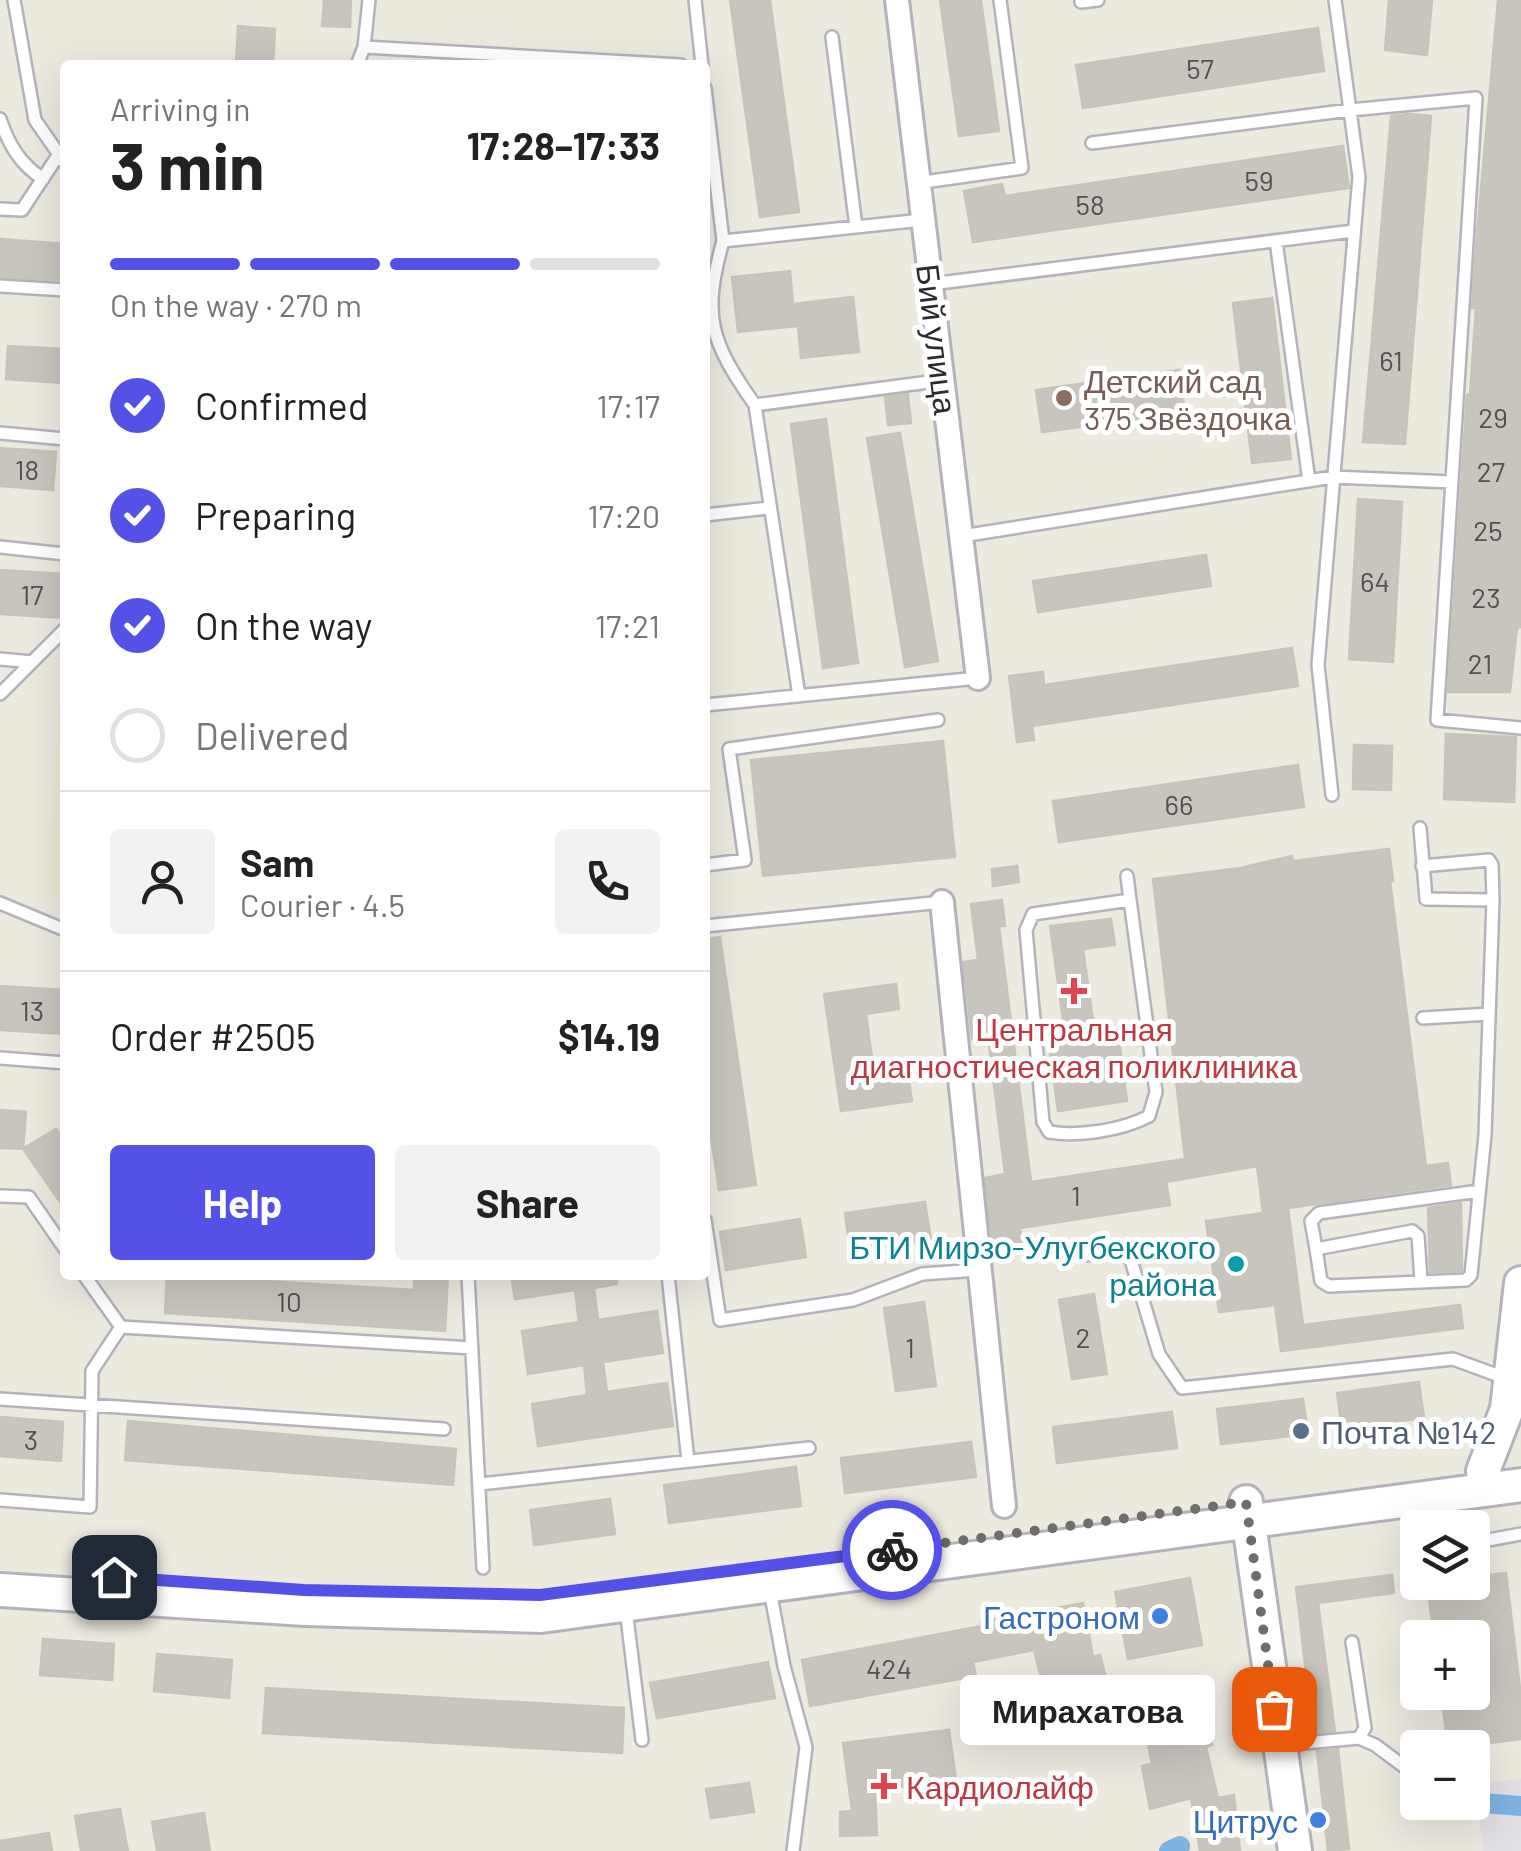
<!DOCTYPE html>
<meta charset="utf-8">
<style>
:root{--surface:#fff;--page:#f2f2f2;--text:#222;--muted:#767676;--line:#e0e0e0;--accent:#5451e7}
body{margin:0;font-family:Barlow,sans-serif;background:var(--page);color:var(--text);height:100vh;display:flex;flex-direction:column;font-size:38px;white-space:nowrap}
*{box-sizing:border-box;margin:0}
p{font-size:32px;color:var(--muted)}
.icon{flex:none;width:55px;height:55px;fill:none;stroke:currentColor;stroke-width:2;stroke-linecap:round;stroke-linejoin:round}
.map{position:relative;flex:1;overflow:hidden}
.panel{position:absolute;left:60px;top:60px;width:650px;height:1220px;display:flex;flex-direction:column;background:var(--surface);border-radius:10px;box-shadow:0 10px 40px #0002}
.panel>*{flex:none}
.fabs{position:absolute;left:1400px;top:1510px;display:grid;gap:20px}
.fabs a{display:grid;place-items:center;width:90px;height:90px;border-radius:10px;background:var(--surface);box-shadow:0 10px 40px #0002;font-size:50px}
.pin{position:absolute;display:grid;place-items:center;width:85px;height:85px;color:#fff;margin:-42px;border-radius:20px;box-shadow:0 5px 15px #0006}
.courier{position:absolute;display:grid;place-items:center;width:100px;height:100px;margin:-50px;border:8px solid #5451e7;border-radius:50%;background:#fff;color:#222;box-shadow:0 2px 12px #0007}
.bubble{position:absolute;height:70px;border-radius:10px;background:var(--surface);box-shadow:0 10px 40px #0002;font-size:32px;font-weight:700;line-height:70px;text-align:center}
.head em{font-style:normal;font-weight:700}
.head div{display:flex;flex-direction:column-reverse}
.head{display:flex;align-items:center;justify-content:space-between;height:170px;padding:0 50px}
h1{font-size:65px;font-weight:700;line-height:75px}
.bar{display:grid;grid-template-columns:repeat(4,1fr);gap:15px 10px;align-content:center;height:120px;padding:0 50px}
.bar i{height:12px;border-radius:8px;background:var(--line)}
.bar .active{background:var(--accent)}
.bar p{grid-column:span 4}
.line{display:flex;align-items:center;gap:25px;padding:0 50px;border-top:2px solid var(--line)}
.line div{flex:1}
.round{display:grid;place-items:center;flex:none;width:105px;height:105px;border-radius:10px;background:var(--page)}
ol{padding:0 50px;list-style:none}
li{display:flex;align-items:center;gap:30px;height:110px}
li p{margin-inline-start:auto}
li .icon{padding:10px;border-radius:50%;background:var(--accent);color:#fff;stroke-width:4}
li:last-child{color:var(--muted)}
li i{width:55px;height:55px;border:5px solid var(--line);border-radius:50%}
.cta{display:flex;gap:20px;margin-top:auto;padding:20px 50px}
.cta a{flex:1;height:115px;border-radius:10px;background:var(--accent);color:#fff;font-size:40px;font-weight:700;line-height:115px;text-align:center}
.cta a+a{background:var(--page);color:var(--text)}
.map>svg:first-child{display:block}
.industrial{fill:#e2dfe5}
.education{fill:#ebe8d1}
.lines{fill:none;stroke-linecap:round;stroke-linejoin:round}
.canal{stroke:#7eb3e2;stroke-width:20}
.building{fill:#c7c5be;stroke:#c7c5b9;stroke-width:2.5}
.lane-casing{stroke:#b3b3bd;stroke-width:16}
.street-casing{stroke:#b3b3bd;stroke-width:28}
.secondary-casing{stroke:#b3b3bd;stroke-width:38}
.lane{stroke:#fff;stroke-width:11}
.street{stroke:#fff;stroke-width:22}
.secondary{stroke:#fff;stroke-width:32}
.done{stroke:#6f6e6a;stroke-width:10;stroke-dasharray:0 18}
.route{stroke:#5451e7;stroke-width:12}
.education-dot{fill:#8d6e63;stroke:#fff;stroke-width:4}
.health-dot{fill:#e0444e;stroke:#fff;stroke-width:4}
.culture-dot{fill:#0f9aa8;stroke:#fff;stroke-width:4}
.service-dot{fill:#5c6f8a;stroke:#fff;stroke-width:4}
.shop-dot{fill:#3f7fe0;stroke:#fff;stroke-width:4}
.labels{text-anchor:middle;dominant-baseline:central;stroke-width:10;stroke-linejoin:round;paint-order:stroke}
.number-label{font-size:28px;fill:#525250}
.street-label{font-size:32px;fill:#2b2b2b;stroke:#fff}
.education-label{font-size:32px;fill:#785e54;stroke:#fff;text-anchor:start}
.health-label{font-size:32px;fill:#be3a42;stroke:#fff}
.culture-label{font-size:32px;fill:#0d838f;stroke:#fff;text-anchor:end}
.service-label{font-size:32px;fill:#4e5e75;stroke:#fff;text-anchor:start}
.shop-label{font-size:32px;fill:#366cbe;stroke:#fff;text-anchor:end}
</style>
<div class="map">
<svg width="1521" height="1851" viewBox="0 0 1521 1851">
<rect width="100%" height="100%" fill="#ece9df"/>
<!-- industrial -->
<path class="industrial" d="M1521,1779V1851H1483L1476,1783Z"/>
<!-- education -->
<path class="education" d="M65,694V895H45L60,700Z"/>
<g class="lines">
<!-- canal -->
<path class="canal" d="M1482,1803L1521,1806
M1169,1851L1180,1846"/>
</g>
<!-- building -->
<path class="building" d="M324,0H351L350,27L322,26Z
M730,0H770L799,212L760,217Z
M940,0H981L999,131L959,136Z
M1389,0H1432L1427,55L1385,50Z
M1498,0H1521V627L1517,628L1510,692H1448L1467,395H1470L1476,308H1472L1477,234Z
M238,26L275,29L273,65H236Z
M1318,28L1324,71L1083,108L1076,65Z
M1409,114L1431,116L1405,444L1363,442L1391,116Z
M1343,146L1349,188L973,242L964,191L1002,184L1005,196Z
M0,239L65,244V281L0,277Z
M790,271L793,304L853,297L859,352L801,358L798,326L738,332L732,277Z
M1272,298L1291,459L1252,463L1233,303Z
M8,346L64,349L63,383L6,379Z
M1179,370L1185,413L1042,432L1036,390Z
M908,394L911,423L888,425L885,397Z
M826,419L858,663L823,668L791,424Z
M900,433L938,661L905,667L867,438Z
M0,448L56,452L53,490L0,486Z
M1358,499L1402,502L1393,662L1349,659Z
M1206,555L1211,586L1038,612L1033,581Z
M0,570L65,574V618L0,614Z
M1292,648L1298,686L1032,726L1034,740L1017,742L1009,676L1043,672L1044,685Z
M1446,734L1516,737L1514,802L1444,799Z
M943,741L955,857L763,876L751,760Z
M1354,745L1392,746L1391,790L1353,789Z
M1298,765L1304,807L1059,842L1053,801Z
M1389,849L1393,881H1390L1426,1166L1448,1163L1451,1185L1288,1208L1303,1325L1460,1305L1463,1328L1281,1351L1275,1305L1219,1312L1206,1221L1263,1213L1257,1166L1166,1182L1170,1205L1020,1228L1023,1244L993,1249L985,1178L1005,1174L988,1037L972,1039L963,962L978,960L971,904L1002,900L1005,926H999L1031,1182L1185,1159L1153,879L1240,868L1292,856L1293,861Z
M1017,866L1019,882L993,886L992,869Z
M1111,919L1115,945L1083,949L1095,1035L1118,1032L1127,1101L1058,1111L1049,1044L1066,1041L1050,926Z
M720,937L756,1185L719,1190L705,1097V939Z
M896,984L899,1009L866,1014L875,1080L908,1075L912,1101L841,1111L824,994Z
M0,986L65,990V1034L0,1030Z
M0,1110L26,1112L23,1149L0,1148Z
M56,1129L65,1142V1209L23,1149Z
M925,1202L931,1240L850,1251L845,1213Z
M1461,1203L1462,1271L1430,1272L1428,1208Z
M800,1219L806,1257L726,1270L720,1232Z
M167,1275L414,1290V1275H448L445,1331L165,1313Z
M511,1275H617V1284L594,1288L598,1320L657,1311L663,1353L603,1362L607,1392L667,1383L673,1426L538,1446L532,1404L587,1395L584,1365L528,1374L522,1331L579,1322L575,1290L515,1299Z
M1094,1294L1107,1374L1072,1379L1059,1300Z
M924,1302L936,1386L896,1391L884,1308Z
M1419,1382L1424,1418L1342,1429L1337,1393Z
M1303,1399L1308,1434L1221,1444L1217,1409Z
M1172,1412L1177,1448L1057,1463L1053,1427Z
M0,1417L63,1422L61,1461L0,1456Z
M128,1421L456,1449L453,1485L125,1460Z
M971,1442L976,1477L845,1493L841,1458Z
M796,1467L801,1506L669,1523L664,1485Z
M610,1499L615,1534L534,1545L530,1510Z
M1506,1573L1521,1697V1739L1448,1748L1441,1692H1472V1638H1434L1427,1582H1472V1577Z
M1392,1575L1394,1593L1318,1603L1335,1731L1313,1733L1296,1587Z
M1190,1578L1202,1645L1128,1659L1115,1592Z
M1083,1603L1093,1657L1100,1655L1112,1699L1050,1712L1034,1650L973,1662L976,1676L810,1706L802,1660L982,1626L981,1622Z
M43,1639L114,1644L112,1680L40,1675Z
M157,1654L232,1660L229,1698L154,1691Z
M768,1662L775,1698L657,1718L650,1683Z
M1203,1687L1212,1745L1206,1747L1218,1798L1234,1795L1240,1851H1200L1191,1798L1150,1809L1142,1766L1152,1764L1138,1694Z
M266,1688L624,1708L622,1753L263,1733Z
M949,1730L956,1780L875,1790L877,1835L840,1836V1812L852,1811L843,1743Z
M1338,1749L1349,1849L1328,1851L1317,1751Z
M749,1783L754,1812L711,1818L706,1789Z
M120,1809L128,1851H81L75,1816Z
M204,1813L210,1851H157L152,1822Z
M49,1833L52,1851H0V1841Z"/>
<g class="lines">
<!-- lane casing -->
<g class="lane-casing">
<path id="lane" d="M14,0L35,120L65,163
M695,0L702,65
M1081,2L1098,0
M832,37L856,227
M364,47L681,65
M357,65L364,47L369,0
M705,88L723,241L922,220
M0,119C9,145 20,164 43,179
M1092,143L1350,110L1476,98L1437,720L1521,728
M917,183L1022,168L1000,0
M0,209L22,210L59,154
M723,241C702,317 710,341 755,405L799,696
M1276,241L1309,481
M931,284L1353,231
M0,286L65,290
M755,405L944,380
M0,433L65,439
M705,515L769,508
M962,536L1333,477L1452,482
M0,547L65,554
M0,659L32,662
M0,694L65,629
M705,705L978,678
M1332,795L1318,665L1359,177L1335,0
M1420,828L1426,899L1493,900L1485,1135L1471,1275L1466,1280L1329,1286L1321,1281L1316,1249L1412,1231L1418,1236L1421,1280
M705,865L745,860L729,749L938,720
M1422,866L1489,860L1492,865L1493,900
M1127,876L1130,900L1156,1092L1149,1116C1123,1130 1078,1137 1049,1132L1043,1122L1026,930L1033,914L1130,900
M0,903L65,930
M705,926L942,902
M1423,1018L1489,1014
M0,1058L65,1063
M0,1196L29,1197L65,1249
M705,1220L720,1320L853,1300L922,1274L978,1270
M1316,1249L1311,1221L1319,1213L1479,1191
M1085,1255L1128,1250L1159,1354L1182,1388L1453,1359L1505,1378
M84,1275L121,1327
M468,1275L483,1568
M668,1275L688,1461
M0,1399L444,1429
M480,1484L809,1448
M0,1500L90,1507L92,1371L121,1327L472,1348
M1472,1543L1521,1534
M770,1590L784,1666L806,1747L793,1851
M626,1609L642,1740
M1352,1642L1365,1728L1359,1738
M1283,1745L1359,1738L1375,1745L1418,1777"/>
</g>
<!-- street casing -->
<g class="street-casing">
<path id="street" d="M897,0L978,678
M942,902L1004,1506"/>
</g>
<!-- secondary casing -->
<g class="secondary-casing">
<path id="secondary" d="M1485,1490L1483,1471L1507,1409L1521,1283
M1246,1502L1295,1851
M0,1590L305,1609L541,1616L1521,1485"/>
</g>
<!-- lane -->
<use href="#lane" class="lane"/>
<!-- street -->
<use href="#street" class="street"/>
<!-- secondary -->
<use href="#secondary" class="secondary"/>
</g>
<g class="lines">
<!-- done -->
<path class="done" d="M892,1550L1246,1502L1274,1709"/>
<!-- route -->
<path class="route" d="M114,1577L304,1590L540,1595L892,1550"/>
</g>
<!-- markers -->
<circle class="education-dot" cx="1064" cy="398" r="10"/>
<g class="health-dot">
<path d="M1069 976h10v10h10v10h-10v10h-10v-10h-10v-10h10z"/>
<path d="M879 1771h10v10h10v10h-10v10h-10v-10h-10v-10h10z"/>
</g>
<circle class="culture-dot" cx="1236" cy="1264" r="10"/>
<circle class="service-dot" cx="1301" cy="1431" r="10"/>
<g class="shop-dot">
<circle cx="1160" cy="1616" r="10"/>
<circle cx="1318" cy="1820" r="10"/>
</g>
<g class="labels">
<!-- number labels -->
<g class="number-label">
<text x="1200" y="68">57</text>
<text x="1259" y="180">59</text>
<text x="1090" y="204">58</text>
<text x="1391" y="360">61</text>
<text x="1493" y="417">29</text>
<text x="27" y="469">18</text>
<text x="1491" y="471">27</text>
<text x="1488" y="530">25</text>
<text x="1375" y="581">64</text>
<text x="32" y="594">17</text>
<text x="1486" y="597">23</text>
<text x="1480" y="663">21</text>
<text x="1179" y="804">66</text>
<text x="32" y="1010">13</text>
<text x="1076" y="1195">1</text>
<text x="289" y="1301">10</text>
<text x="1083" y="1337">2</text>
<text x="910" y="1347">1</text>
<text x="31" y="1439">3</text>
<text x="889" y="1668">424</text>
</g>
<!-- street labels -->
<g class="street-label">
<text transform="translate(938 339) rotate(83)">Бий улица</text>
</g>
<!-- education labels -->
<g class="education-label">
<text x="1084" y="380">Детский сад<tspan x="1084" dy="37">375 Звёздочка</tspan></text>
</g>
<!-- health labels -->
<g class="health-label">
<text x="1074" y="1028">Центральная<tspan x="1074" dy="37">диагностическая поликлиника</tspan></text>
<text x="906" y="1786" text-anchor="start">Кардиолайф</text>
</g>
<!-- culture labels -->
<g class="culture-label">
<text x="1216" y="1246">БТИ Мирзо-Улугбекского<tspan x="1216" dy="37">района</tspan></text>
</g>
<!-- service labels -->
<g class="service-label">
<text x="1321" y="1431">Почта №142</text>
</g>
<!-- shop labels -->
<g class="shop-label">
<text x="1140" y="1616">Гастроном</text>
<text x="1298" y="1820">Цитрус</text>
</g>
</g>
</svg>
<div class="fabs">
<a><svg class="icon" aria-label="layers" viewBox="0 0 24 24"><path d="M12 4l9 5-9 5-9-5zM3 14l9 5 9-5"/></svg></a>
<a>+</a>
<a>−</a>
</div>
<div class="pin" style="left:1274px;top:1709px;background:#ea580c"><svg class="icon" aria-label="bag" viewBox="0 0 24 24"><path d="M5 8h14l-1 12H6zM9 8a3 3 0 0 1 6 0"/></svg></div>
<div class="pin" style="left:114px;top:1577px;background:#1f2937"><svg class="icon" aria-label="home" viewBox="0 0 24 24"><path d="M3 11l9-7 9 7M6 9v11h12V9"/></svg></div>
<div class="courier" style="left:892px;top:1550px"><svg class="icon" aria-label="bike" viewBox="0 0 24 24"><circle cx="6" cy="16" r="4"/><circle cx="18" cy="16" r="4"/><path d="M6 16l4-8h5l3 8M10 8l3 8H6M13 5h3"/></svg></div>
<div class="bubble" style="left:960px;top:1675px;width:255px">Мирахатова</div>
<section class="panel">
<div class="head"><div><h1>3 min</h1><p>Arriving in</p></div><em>17:28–17:33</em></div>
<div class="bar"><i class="active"></i><i class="active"></i><i class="active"></i><i></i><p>On the way · 270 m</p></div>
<ol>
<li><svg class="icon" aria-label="check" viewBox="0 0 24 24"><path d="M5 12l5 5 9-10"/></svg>Confirmed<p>17:17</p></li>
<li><svg class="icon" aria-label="check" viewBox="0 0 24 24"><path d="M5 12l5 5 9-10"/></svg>Preparing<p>17:20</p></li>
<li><svg class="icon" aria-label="check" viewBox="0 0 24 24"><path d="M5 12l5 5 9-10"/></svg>On the way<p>17:21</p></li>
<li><i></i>Delivered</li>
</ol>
<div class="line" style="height:180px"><a class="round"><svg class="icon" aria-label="person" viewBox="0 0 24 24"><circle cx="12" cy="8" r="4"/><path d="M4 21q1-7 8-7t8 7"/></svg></a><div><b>Sam</b><p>Courier · 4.5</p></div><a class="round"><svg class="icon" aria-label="phone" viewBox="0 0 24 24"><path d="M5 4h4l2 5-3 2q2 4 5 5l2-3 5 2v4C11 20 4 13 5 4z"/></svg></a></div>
<div class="line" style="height:130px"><div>Order #2505</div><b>$14.19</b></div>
<div class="cta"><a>Help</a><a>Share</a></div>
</section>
</div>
